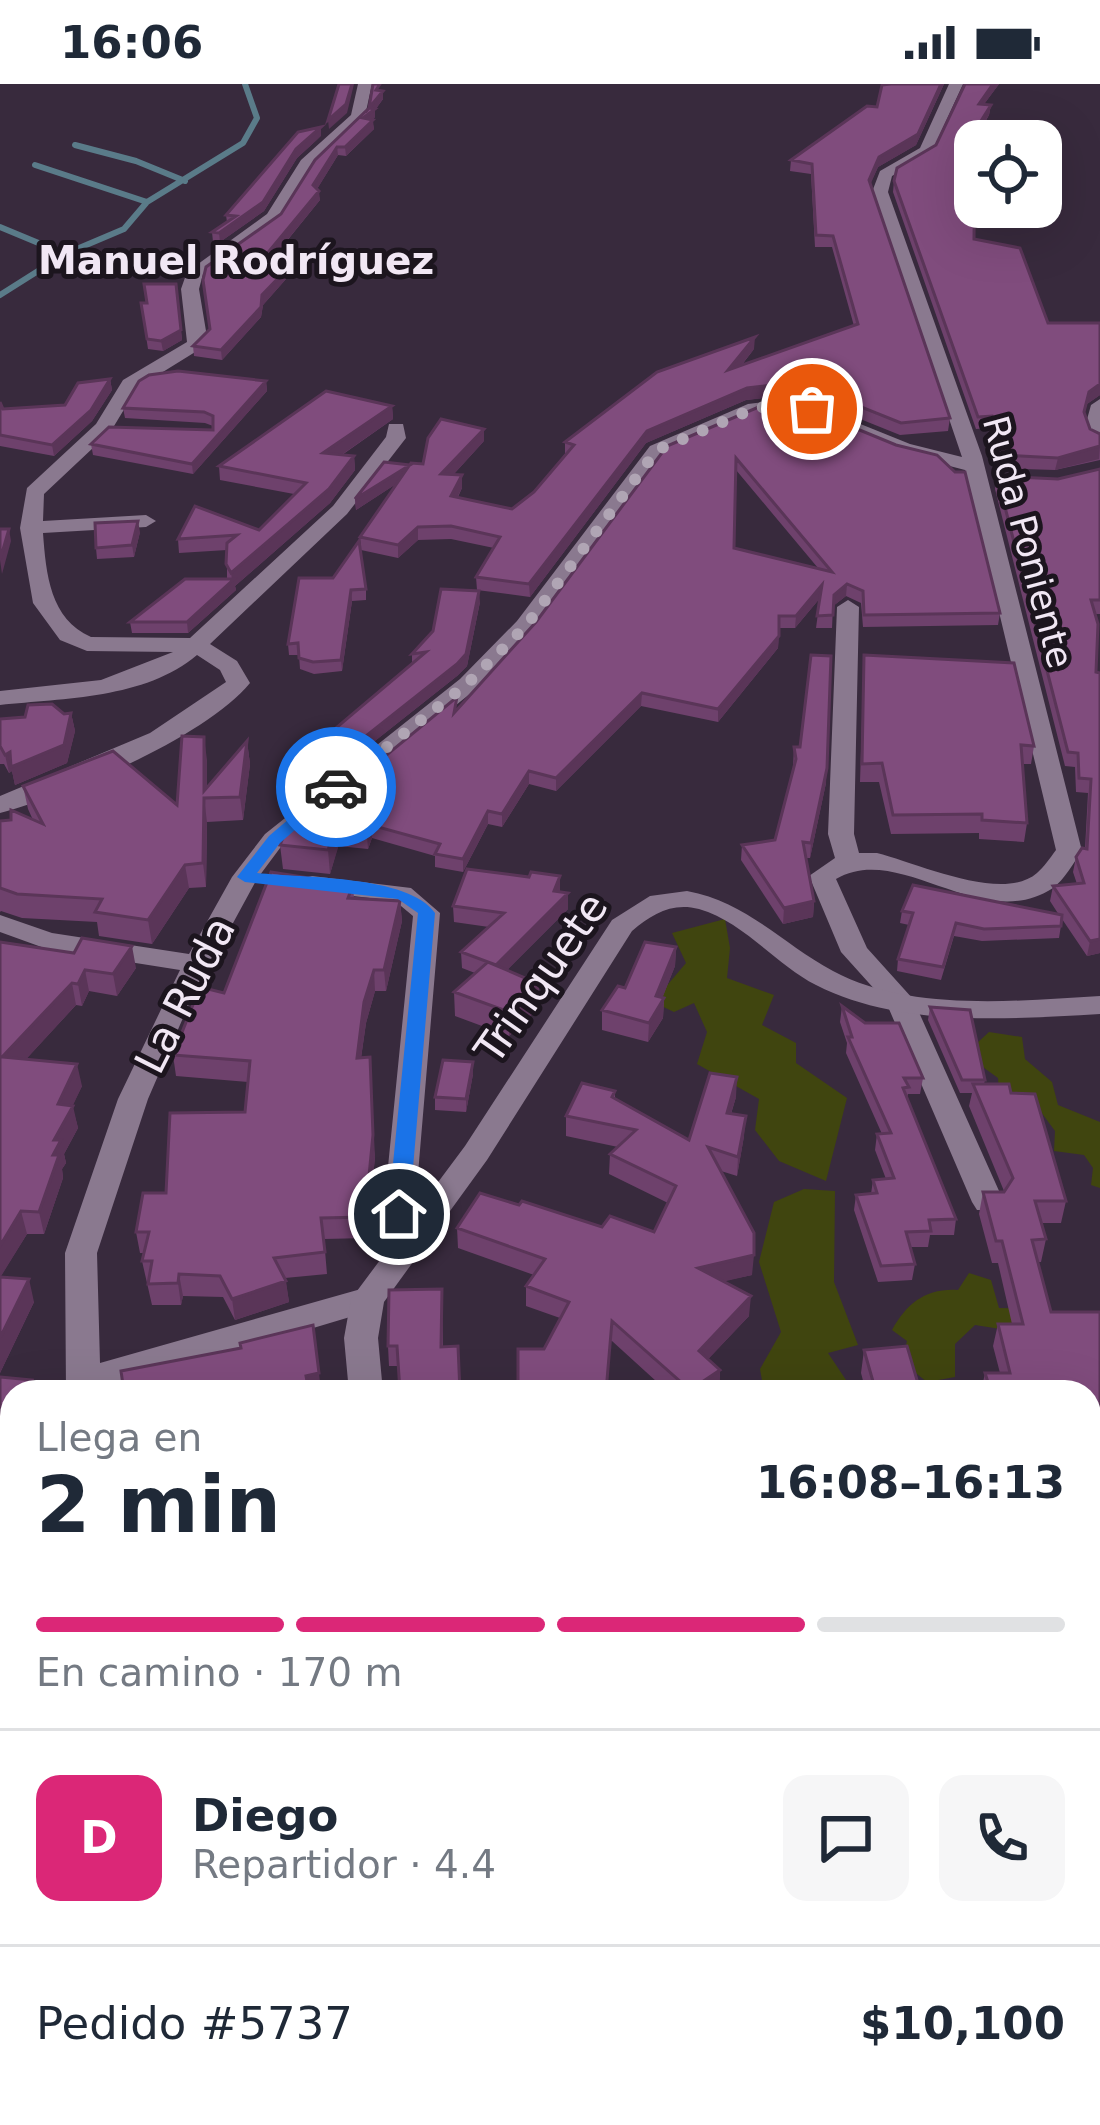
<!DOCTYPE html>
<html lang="es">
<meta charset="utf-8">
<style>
:root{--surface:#fff;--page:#f6f6f7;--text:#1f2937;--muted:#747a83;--line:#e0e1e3;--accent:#db2777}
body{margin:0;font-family:"DejaVu Sans",sans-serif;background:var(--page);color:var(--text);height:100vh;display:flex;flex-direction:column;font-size:45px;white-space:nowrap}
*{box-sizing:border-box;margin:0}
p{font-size:39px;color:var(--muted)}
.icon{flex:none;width:66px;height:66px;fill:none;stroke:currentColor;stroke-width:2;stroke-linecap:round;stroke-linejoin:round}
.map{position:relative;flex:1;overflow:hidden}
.panel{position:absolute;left:0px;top:1296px;width:1101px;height:747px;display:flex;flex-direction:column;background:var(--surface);border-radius:36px 36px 0 0;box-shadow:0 12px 48px #0002}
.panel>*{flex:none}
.buttons{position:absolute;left:954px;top:36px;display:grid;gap:24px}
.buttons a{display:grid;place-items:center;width:108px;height:108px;border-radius:24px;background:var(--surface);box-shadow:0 12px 48px #0002;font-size:60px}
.pin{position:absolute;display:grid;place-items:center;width:102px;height:102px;color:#fff;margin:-51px;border:6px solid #fff;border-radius:50%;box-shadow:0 3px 12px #0007}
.courier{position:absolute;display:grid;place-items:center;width:120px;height:120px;margin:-60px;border:9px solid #1a73e8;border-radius:50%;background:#fff;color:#222;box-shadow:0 3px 15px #0007}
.head em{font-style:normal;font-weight:600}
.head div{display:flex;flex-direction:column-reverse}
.head{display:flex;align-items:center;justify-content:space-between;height:204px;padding:0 36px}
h1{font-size:78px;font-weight:600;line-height:90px}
.bar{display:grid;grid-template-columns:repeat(4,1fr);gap:18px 12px;align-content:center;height:144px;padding:0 36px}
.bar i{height:15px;border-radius:9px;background:var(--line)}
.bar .active{background:var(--accent)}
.bar p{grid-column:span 4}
.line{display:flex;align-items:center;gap:30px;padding:0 36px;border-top:3px solid var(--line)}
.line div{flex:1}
.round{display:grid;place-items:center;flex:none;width:126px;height:126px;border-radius:24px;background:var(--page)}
.status{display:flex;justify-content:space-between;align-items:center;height:84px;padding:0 60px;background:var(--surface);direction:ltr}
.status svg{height:33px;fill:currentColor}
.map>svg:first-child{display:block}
.green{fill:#40450f}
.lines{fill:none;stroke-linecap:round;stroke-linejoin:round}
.stream{stroke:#5a7b89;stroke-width:6}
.minor{fill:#8a798f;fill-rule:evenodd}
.tertiary{fill:#8a798f;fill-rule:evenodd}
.wall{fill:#6e416c;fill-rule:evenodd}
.shaded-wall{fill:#5a3558}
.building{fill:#804c7d;stroke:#5a3558;stroke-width:3;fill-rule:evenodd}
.route{fill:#1a73e8}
.done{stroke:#b0a5b4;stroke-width:12;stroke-dasharray:0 21.6}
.labels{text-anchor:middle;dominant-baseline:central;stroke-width:10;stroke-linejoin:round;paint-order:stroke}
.far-street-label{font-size:36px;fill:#f1e7f4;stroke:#1c151e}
.far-neighbourhood-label{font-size:39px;font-weight:bold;fill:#f1e7f4;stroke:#1c151e}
.street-label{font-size:42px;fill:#f1e7f4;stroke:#1c151e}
</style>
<div class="status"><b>16:06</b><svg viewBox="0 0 49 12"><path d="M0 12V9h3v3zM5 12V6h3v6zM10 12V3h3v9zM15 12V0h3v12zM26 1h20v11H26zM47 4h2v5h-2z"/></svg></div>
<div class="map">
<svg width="1100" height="2041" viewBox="0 0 1100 2041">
<rect width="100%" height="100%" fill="#382a3d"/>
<!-- green -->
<path class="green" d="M725,835L730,864L727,894L774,911L762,941L796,959V979L847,1014L826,1097L779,1077L755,1046L759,1015L697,980L707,948L694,919L674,928L653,918L686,879L672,849Z
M989,948L1022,953L1025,975L1052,998L1058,1021L1100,1038V1104L1091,1101L1093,1084L1084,1071L1054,1067L1055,1047L1041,1028L1019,1025L999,1007L998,994L976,978L975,961Z
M804,1105L835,1107L834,1198L858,1261L828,1269L854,1308H764L760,1285L781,1248L759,1178L774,1118Z
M969,1189L991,1196L999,1224L1039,1225L1026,1249L975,1241L955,1260V1293L927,1298L902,1278L907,1257L892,1246C907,1219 926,1204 958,1206Z
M621,2031H844L852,2041H611Z"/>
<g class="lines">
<!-- stream -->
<path class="stream" d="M75,61L136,77L185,97
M35,81L147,118
M0,143L65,170
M0,211L65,170L124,145L147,118L243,59L257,34L245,0"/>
<!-- minor -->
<path class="minor" d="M358,0H372L365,32L312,82L279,136L203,190L199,205L207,253L200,265L137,304L111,347L44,410L43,437L146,431L156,437L146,443L43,449C46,490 50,535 91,553L190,554L333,422L386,353L389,340H403L406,354L347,430L210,560L237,577L250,599C206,653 68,711 0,729V712L150,649L226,598L220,586L197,571C145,615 64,614 0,621V607L101,596L173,568L87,567L60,556L33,519L20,444L27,404L96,340L123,296L187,258L181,205L187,188L267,130L301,76L351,31Z
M949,0H963L931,70L892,92L888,108L982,372L1082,767C1074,778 1064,796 1053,804C982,851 900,757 836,795L867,864L913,915L1004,1118L999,1126H977L972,1118L886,918L841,868L809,792L835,774L828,750L837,523L848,516L859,523L854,750L859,769H877C917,779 1003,819 1037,789C1044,783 1050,774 1056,766L965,386L896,368L794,326L759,329L664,370L533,547L476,605L283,760L257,795L189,920L148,1015L97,1169L100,1279L368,1203L380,1206L385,1215L380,1224L100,1308H66L65,1169L118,1015L180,886L47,865L0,848V831L52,849L189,870L232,793L265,750L460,595L517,537L650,362L748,320L796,314L910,360L962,373L872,108L880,87L920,64Z
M1100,315V360L1090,354L1086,339L1091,321Z
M312,792L411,804L440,829L411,1173L406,1181H384L379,1173L413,832L395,817L303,806L299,800L303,794Z
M1089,1410L1100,1414V1444L1089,1440Z
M1100,1486V1580L1089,1584V1490Z
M1100,1829V1871L1089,1872V1830Z
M0,1995L12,2000V2031H33L37,2041H0Z
M177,2031H278L274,2041H173Z"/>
<!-- tertiary -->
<path class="tertiary" d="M687,807C747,818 781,859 833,887C909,928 1016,917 1100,912V930C1009,935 900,944 816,901C775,880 744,838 699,825C672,818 652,830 632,847L487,1076L384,1218L378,1254L383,1308H349L344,1254L351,1215L465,1062L612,836L650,812Z
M70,2031H116L115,2041H69Z"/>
</g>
<!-- wall -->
<path class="wall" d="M891,0H944L916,61L878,83L870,100L950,334L948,347L900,351L798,310L746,316L646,359L530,513L477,506L476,493L494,464L451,455L418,456L398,474L361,466L360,453L396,400L356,426L355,415L410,381L423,380L484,357L453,391L462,404L458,413L512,425L534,408L565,370V358L754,265L741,282L854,242L832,163H815L811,90L790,87L791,76L877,23Z
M965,0H999L984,20L991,21L989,31L975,57L974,155L1048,239H1100V311L1087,320L1084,329L1090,345L1100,350V376L1055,386L997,384L991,344L976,345L893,108L894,97L936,61Z
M383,7V15L375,26V33L372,36L374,45L346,72L338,71L317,105L320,116L265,184L286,186V195L263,221L261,233L222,276L194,272L193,262L210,245L281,130Z
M321,52L297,74L264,127L220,158H213L212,148L227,138L226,131Z
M176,200L182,256L163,267L148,265L141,219H146Z
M110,295L112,306L92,337L54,372L0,362V318L3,325L65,321Z
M266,297L267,307L193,390L93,371L91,360L213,346V342L205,339L125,334L123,324Z
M392,322L393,335L342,371L354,372L355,386L330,419L235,502L236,506L188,549H132L130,538L227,495V466L179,469L178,455L259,446L294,410L220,396L219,382Z
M761,322L1000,529L998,541L863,543L861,519L846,512L833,522L832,544H816L820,514L795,544H779L778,564L718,638L641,622L556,707L529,700L502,743L488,740L463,788L435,783V772L372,754L368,765L338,762L330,790L283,785L280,761L326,739L458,625ZM736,386L818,484L734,464Z
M1100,385V530H1095L1100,869L1087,872L1062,835L1059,854L982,857L954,852L941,896L897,887L898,875L909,841L900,839L902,827L1059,831L1050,817L1053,802L1077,800L1073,788L1076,773L1085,765L1088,709L1076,708L1075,683L1065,682L995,405L997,392L1058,395Z
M140,448L134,473L97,475L96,464Z
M299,494L366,505V516L352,517L342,587L314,590L300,585L299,571H289L288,560Z
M480,518L467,582L457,592L342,683L312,677L311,665L412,580V570Z
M864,571L1034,662L1031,680H1023L1027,739L1024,758L979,755V749L891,750L879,698H860Z
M71,629L75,647L67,679L15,701L12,687L9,689L4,680H0V635Z
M247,657L250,680L243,736L207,738L206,803L189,804L152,860L99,852L97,838L22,834L1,827L0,828V737L33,736L28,725L23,702L177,721L207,676V703Z
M794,663L826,699L810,774H806L814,817L813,833L783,840L741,776L742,761L775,756L793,684Z
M353,801L354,814L400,817L402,837L386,907H375L366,939L361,974L375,1073L367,1154L324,1155L327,1190L285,1194L289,1218L235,1236L223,1213L183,1212L181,1221H152L142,1177L144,1169H140L136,1148L166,1109L245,1028L248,998L176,992L173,971L224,909Z
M560,808L568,809V825L507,886L539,900V924L509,952L455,932L454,908L475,889L462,884L461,868L489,843L454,838L453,822Z
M0,858L136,884L117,912L89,907L82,922L76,921L26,975L82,1002L72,1022L78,1044L64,1070L66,1079L62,1085L63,1094L44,1150H27L0,1193L34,1218L0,1289Z
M676,863L675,882L662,914H664L663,934L648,958L602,946V926L625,904Z
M842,922L923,994L920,1010H908L907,1014L956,1135L954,1151H930L928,1163H910L915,1180L912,1196L878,1198L854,1126L856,1111L871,1110L873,1096L886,1095L875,1066L877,1050H882L846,969L847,959L840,938Z
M930,923L985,996L984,1000L1011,1009L1066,1117L1061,1139H1041L1046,1155L1041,1178H1038L1051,1228H1100V1347H1089V1308H981L985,1289H1000L993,1262L998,1240H1012L998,1179H992L979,1130L983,1108L1004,1107L969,1022L972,1009H960L928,936Z
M473,990L466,1028L435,1026V1013Z
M615,1007V1014L689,1056L736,1013L731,1030L744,1052L737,1092L721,1087L752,1191L723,1197L749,1232L708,1275L720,1286L719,1306L716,1308H668L612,1257L544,1265L560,1234L526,1222V1202L534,1191L458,1164L457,1144L602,1143L654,1148L668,1119L609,1090L610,1070L618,1063L566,1052V1032Z
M442,1205L443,1263L399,1282H389L388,1262Z
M864,1266L919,1303L930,1308H866L861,1289Z
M0,1391L12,1392V1459L0,1458Z
M1089,1873L1100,2041H1087L1086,2031H1089Z
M963,2031H1035L1033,2041H960Z"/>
<!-- shaded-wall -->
<path class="shaded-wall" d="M352,0H354L347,29L329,45L328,36Z
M941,0H944L916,61L878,83L868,106L869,96L879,73Z
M993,0H999L977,30L979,20Z
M383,7V15L375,26V33L364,43L363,34Z
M991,21L989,31L974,55L976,45Z
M373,36L374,45L346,72L345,63Z
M321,43V52L297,74L264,127L220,158L219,149L296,65Z
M337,63L338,71L314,110L313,101Z
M319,107L320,116L257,193L256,183Z
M286,186V195L263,221L261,233L222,276L221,266L262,211Z
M181,246L182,256L163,267L161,257Z
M755,253L754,265L728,298V286Z
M110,295L112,306L92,337L54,372L52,361Z
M266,297L267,307L193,390L192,380Z
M799,298L798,310L746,316L646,359L530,513L529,500L647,347L747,304Z
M1100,300V311L1087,320L1089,308Z
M392,322L393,335L324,383L323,369Z
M484,345V357L442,403L441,390Z
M1100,362L1099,375L1055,386L1058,374Z
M354,372L355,386L330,419L235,502L236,506L188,549L187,538L232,496L231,489Z
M410,381V391L356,426L355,415Z
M462,391V404L451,425V412Z
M138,437L140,448L134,473L132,461Z
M418,443V456L398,474V461Z
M9,445L11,457L2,490L0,476Z
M847,500L846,512L832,523L834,511Z
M822,501L821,513L795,544L796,532Z
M351,506L352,517L342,587L341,576Z
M479,507L480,518L467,582L457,592L342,683V671Z
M779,552L778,564L718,638V625Z
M642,609L641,622L556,707V694Z
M71,629L75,647L67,679L15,701L12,687L9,689L5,671Z
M204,653L207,676V714H205Z
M247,657L250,680L243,736L240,713Z
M827,684L826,699L810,774L811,759Z
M529,687V700L502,743V730Z
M204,714L207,738L206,803L203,779Z
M488,727V740L463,788V775Z
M337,740L338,764L330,790L328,766Z
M371,741L372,754L368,765L367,752Z
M185,781L189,804L152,860L148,836Z
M560,792V808L568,809V825L496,897V881L554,807Z
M400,817L402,837L386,907L384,886Z
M814,817L813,833L783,840L784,824Z
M1100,855V869L1087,872L1090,857Z
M132,862L136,884L117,912L113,890Z
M676,863L675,882L658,925L664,914L663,934L648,958L649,939L656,912Z
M85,886L89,907L82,922L78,900Z
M374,886L375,907L366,939L358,995L357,974L364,918Z
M72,899L76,921L8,995L2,973Z
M539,900V924L509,952V928Z
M370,973L375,1073L367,1154L365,1133Z
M473,978V990L466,1028V1015Z
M77,980L82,1002L68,1032L73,1022L78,1044L64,1070L66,1079L62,1085L63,1094L44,1150L39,1128L53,1071L58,1020Z
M737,993L736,1013L725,1049L727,1029Z
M746,1032L744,1052L737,1092L738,1073Z
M21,1127L27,1150L0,1194V1162Z
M754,1171L752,1191L696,1204L698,1184Z
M179,1190L183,1212L181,1221L178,1199Z
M29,1195L34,1218L0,1289V1254Z
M286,1197L289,1218L235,1236L232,1215Z
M751,1212L749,1232L697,1287L699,1267Z
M720,1286L719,1306L716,1308H690V1306Z
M319,1289L321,1308H307L306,1292Z
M8,1332L12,1348V1358L0,1384V1348Z
M12,1743V1762L0,1764V1746Z
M558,2031H584L571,2041H545Z"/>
<!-- building -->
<path class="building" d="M339,0H352L346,20L328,36Z
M373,0H380L376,6L383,7L369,24Z
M891,0H941L918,50L879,73L869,96L950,334L901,339L799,298L747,304L647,347L529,500L476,493L500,453L451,442L418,443L398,461L360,453L411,379L423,380L428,354L441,335L484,345L441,390L462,391L451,412L512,425L534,408L574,361L565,358L657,288L755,253L728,286L858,240L833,152L816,151L812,80L791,76L867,22L877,23L882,1Z
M965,0H993L979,20L991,21L976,45L981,57H975L974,155L1020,164L1048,239H1100V300L1089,308L1084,328L1090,345L1100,350V362L1058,374L999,371L992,332L978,333L894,97L897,84L936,61Z
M369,24L375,25L363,34L373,36L345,63H337L313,101L319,107L256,183L286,186L262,211L261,223L221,266L193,262L210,245L203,196L206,183L281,130L315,76Z
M321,43L296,65L263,118L219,149L212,148L236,132L226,131L298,48Z
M144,200H176L181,246L161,257L147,255L141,219H147Z
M178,287L266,297L192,380L91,360L109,343L213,346V332L204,328L123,324L139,297L149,291Z
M110,295L91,326L52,361L0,351V318L3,325L65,321L78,299Z
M326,307L392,322L323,369L354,372L329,405L231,489L226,480L227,459L237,451L178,455L195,422L259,446L306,399L219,382Z
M794,319L896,361L937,371L955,388H965L1000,529L864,531L863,507L847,500L834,511L833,531L817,532L822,501L796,532H779V552L718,625L642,609L556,694L529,687L502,730L488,727L463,775L435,770L440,760L371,741L367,752L337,749V740L326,739L338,711L457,613L454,629L536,538L667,362L761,322ZM736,374L832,488L734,464Z
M384,378L410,381L355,415Z
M1100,385V516H1091L1098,540L1096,588L1100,589V855L1090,857L1053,802L1084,799L1076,773L1082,764L1087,765L1091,695L1079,694L1078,669L1068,668L997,392L1058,395Z
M138,437L132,461L96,464L95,439Z
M0,445H9L0,476Z
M359,457L366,505L351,506L341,576L313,578L299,574L298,559L288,560L299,494H333Z
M185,495H234L187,538H130Z
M441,505L479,507L466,570L457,580L342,671L311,665L426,568L412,570L433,547Z
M811,571L831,572L827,684L811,759L803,758L814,817L784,824L742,761L775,756L796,675L794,663H800Z
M864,571L1014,579L1034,662L1021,661L1027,739L982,736V730L893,731L882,679L862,680Z
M52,620L64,630L71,629L64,661L11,683L10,668L5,671L0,662V635L25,633L28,621Z
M182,652L204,653V707L247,657L240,713L204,714L203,779L185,781L148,836L95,828L102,815L17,810L0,804V737L11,736V726L43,740L23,702L113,667L177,721Z
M290,737L337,740L328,766L280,761Z
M467,785L529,793L531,788L560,792L554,807L568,809L496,881L461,868L504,829L453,822Z
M271,788L353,801L348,814L400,817L384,886H374L364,918L357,974L370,973L373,1051L365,1133L321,1134L325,1168L274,1174L286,1197L232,1215L220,1192L179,1190L178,1199L148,1200L152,1177H142L149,1148H136L143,1109H166L170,1029L245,1028L250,977L173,971L200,903L224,909Z
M913,801L1062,831L1061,842L984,845L956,839L943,883L898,875L913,829L902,827Z
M82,854L132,862L113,890L85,886L78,900L72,899L2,973L77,980L58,1020L73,1022L54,1056H61L53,1071H59L39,1128L21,1127L0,1162V858L74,869Z
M645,858L676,863L656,912L664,914L649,939L602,926L618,902L625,904Z
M488,878L539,900L509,928L454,908Z
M842,922L865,939H899L923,994H904L909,1003L903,1004L956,1135L929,1136L931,1147L906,1148L915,1180L881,1182L856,1111L877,1109L873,1096L894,1094L877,1050L891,1049L848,953H852Z
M930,923L970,926L985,996H962Z
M443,976L473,978L466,1015L435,1013Z
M710,989L737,993L727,1029L746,1032L738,1073L708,1063L754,1149V1171L698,1184L751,1212L699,1267L720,1286L690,1306L612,1237L606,1308H518V1265H544L569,1218L526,1202L545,1175L457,1144L480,1109L519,1121L522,1117L602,1143L610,1132L654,1148L676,1102L610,1070L636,1046L566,1032L582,999L615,1007L612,1013L689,1056Z
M973,1000H1009L1011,1009L1035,1010L1066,1117H1035L1046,1155L1032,1156L1051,1228H1100V1325H1089V1308H991L985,1289H1010L998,1240H1023L1002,1157H996L983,1108H1004L1013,1094Z
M0,1193L29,1195L0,1254Z
M442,1205L441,1263L458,1262L460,1308H400L397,1262H388L389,1206Z
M313,1241L319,1289L306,1292L309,1308H124L121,1287L241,1264L240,1259Z
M907,1262L919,1303L927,1301L930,1308H876L864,1266Z
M0,1293L32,1296L27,1308H12V1332H8L0,1348Z
M0,1391L12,1392V1437L0,1436Z
M12,1612V1743L0,1746V1700Z
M1089,1873L1100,1874V2041L1089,1936Z
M486,2031H558L545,2041H469Z
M985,2031H1035L1033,2041H1008Z"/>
<!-- route -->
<path class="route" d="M330,700L344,703L280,759L257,789C303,794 409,791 435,829L409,1130L399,1138L388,1130L418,829L398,815L245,798L237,793L269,752Z"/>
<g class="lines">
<!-- done -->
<path class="done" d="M336,703L467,600L526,542L657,366L755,324L796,320L812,325"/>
</g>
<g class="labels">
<!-- far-street labels -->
<g class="far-street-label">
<text transform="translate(1028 458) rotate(75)">Ruda Poniente</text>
</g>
<!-- far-neighbourhood labels -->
<g class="far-neighbourhood-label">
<text x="236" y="176">Manuel Rodríguez</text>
</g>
<!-- street labels -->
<g class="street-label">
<text transform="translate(541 894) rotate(-55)">Trinquete</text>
<text transform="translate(185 911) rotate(-63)">La Ruda</text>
</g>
</g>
</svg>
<div class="buttons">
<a><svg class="icon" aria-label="locate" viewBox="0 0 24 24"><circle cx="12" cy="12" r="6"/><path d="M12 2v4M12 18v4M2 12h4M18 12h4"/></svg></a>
</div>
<div class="pin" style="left:812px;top:325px;background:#ea580c"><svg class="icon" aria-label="bag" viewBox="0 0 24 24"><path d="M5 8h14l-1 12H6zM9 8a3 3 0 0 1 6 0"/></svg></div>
<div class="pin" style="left:399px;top:1130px;background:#1f2937"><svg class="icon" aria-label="home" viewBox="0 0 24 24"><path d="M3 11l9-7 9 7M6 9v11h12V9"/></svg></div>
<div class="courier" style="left:336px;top:703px"><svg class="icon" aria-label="car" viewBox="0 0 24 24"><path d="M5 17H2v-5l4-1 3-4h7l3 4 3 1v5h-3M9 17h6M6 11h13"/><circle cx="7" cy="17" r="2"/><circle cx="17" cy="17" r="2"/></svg></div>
<section class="panel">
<div class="head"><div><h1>2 min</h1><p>Llega en</p></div><em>16:08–16:13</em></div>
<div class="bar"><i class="active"></i><i class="active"></i><i class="active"></i><i></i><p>En camino · 170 m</p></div>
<div class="line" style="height:216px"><b class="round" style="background:var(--accent);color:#fff">D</b><div><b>Diego</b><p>Repartidor · 4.4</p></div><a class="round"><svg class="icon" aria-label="chat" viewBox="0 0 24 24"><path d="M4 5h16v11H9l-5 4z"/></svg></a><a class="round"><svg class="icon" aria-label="phone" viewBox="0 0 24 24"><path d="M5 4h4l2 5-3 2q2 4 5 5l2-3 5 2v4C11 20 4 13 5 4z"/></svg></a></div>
<div class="line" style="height:156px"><div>Pedido #5737</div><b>$10,100</b></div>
</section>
</div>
